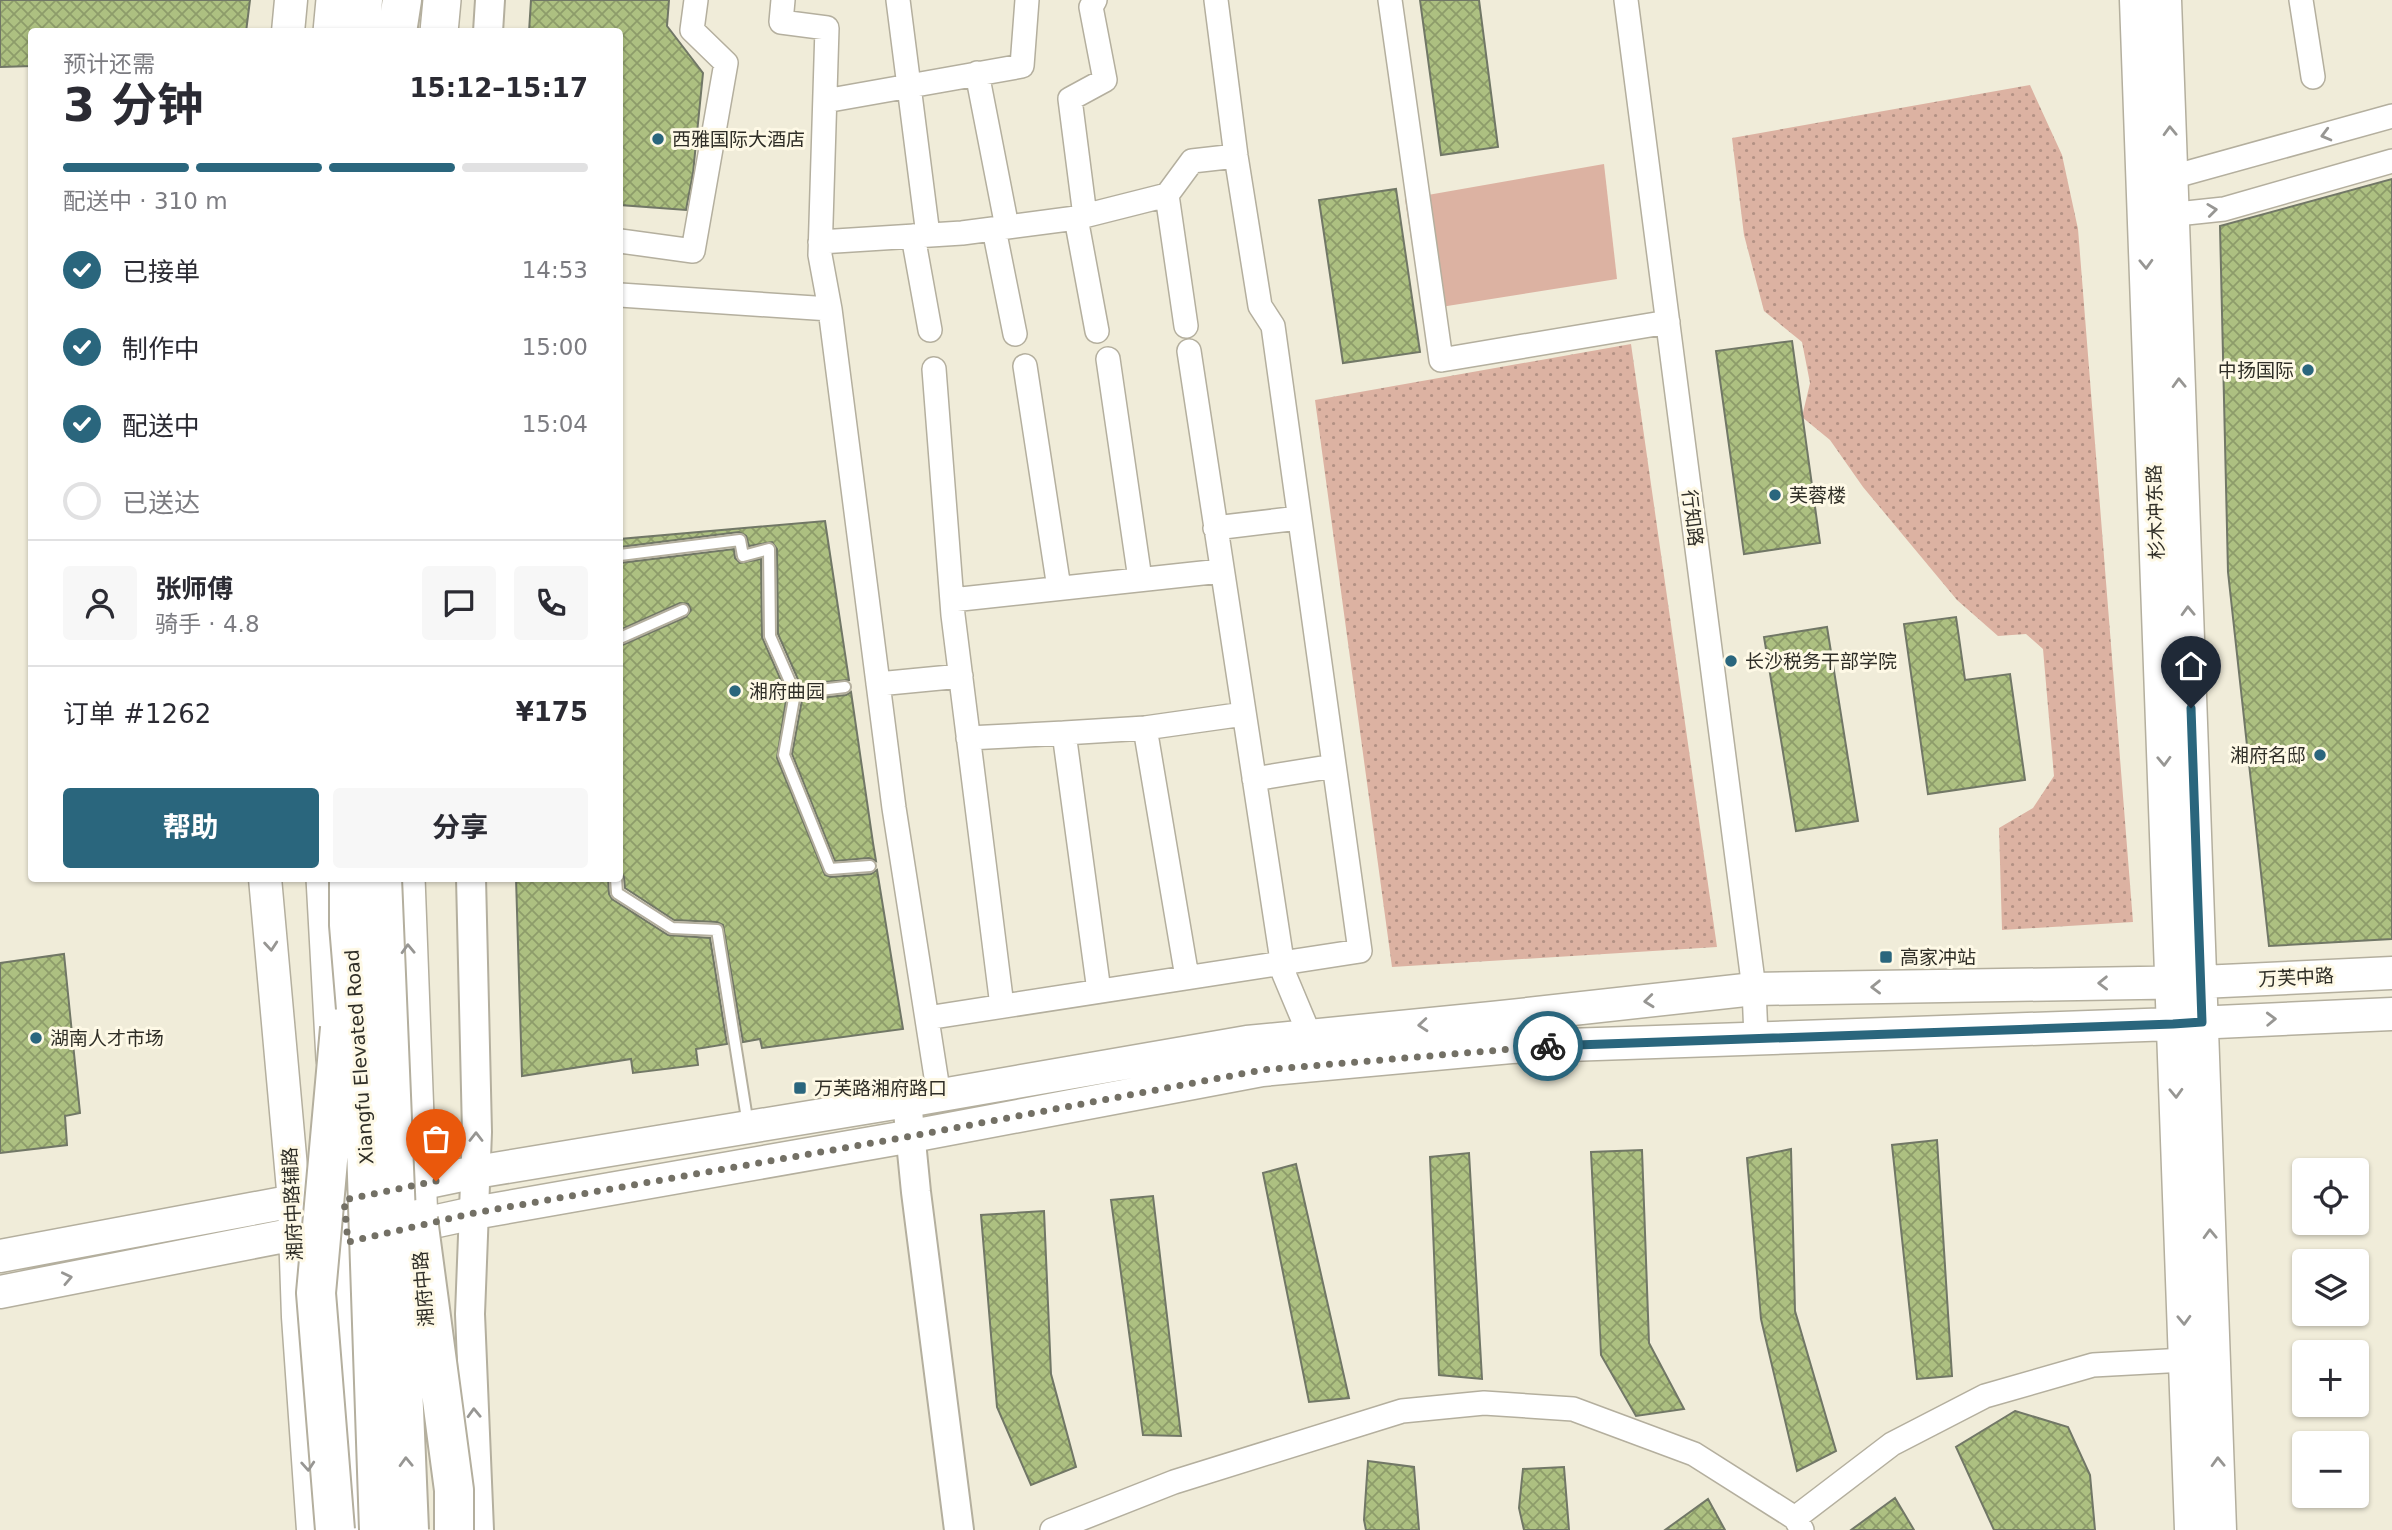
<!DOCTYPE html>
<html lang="zh">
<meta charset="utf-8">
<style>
:root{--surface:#fff;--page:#f7f7f7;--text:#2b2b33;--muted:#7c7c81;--line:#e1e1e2;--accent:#2a667d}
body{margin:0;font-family:"DejaVu Sans","Noto Sans SC",sans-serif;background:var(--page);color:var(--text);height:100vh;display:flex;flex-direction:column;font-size:26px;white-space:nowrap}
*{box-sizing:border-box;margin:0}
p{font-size:23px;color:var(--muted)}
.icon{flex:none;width:38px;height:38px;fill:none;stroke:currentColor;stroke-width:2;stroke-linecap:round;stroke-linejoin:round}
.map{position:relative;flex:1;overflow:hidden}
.sheet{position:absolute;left:28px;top:28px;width:595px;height:854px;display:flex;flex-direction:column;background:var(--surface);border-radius:7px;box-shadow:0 2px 5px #0004}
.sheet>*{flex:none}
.fabs{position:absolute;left:2292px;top:1158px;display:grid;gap:14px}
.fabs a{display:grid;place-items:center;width:77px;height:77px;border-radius:7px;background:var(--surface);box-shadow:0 2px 5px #0004;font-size:35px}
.pin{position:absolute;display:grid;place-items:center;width:60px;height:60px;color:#fff;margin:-72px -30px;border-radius:50% 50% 50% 0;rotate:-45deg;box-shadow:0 0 7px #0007}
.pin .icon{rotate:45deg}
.courier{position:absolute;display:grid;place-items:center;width:70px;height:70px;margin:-35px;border:5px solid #2a667d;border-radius:50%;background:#fff;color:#222;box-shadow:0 2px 9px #0007}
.overview em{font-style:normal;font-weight:700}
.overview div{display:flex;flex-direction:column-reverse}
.overview{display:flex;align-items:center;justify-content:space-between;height:119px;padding:0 35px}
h1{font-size:46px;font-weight:700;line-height:52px}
.bar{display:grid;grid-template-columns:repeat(4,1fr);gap:10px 7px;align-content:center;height:84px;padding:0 35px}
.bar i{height:9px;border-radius:5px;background:var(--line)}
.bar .on{background:var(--accent)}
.bar p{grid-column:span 4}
.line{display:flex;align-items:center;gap:18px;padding:0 35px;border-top:2px solid var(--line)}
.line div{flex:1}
.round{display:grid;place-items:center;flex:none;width:74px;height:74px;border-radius:7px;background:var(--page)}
ol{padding:0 35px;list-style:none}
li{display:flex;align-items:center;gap:21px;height:77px}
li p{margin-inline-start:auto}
li .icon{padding:7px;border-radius:50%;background:var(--accent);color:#fff;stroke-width:4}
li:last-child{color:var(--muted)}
li i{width:38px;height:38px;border:4px solid var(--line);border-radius:50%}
.button{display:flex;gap:14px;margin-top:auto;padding:14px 35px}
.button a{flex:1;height:80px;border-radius:7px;background:var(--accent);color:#fff;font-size:28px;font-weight:700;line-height:80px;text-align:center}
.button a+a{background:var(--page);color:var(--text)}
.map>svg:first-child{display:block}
.grass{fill:#dcb2a2}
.park{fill:url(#park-dots)}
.building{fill:url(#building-cross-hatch);stroke:#717766;stroke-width:2}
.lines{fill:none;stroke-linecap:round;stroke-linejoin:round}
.service-casing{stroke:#b4af9e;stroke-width:14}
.minor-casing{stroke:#b4af9e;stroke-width:26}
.tertiary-casing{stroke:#b4af9e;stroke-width:32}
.secondary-casing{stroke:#b4af9e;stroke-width:35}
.primary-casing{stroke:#b4af9e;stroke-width:40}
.trunk-casing{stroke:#b4af9e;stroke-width:42}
.service{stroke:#fff;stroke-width:10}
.minor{stroke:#fff;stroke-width:23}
.tertiary{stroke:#fff;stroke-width:28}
.secondary{stroke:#fff;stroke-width:32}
.primary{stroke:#fff;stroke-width:37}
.trunk{stroke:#fff;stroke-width:38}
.trunk-bridge-casing{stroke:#b4af9e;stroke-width:42;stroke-linecap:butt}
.trunk-bridge{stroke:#fff;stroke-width:38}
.oneway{stroke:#979693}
.done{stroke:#737065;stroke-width:7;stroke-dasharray:0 12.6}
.route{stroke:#2a667d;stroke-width:9}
.poi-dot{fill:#2a667d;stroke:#fef9e6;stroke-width:2.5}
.labels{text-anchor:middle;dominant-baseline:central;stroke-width:6;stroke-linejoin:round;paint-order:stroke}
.poi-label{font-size:19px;fill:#2f2e27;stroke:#fef9e6;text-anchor:start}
.street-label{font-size:19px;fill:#2f2e27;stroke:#fef9e6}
</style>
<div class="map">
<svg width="2392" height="1530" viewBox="0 0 2392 1530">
<defs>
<pattern id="park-dots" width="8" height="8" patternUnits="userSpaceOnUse" patternTransform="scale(1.75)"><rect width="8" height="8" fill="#dcb2a2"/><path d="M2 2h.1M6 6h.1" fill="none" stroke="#b39184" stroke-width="1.8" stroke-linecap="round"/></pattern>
<pattern id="building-cross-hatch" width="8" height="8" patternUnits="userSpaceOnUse" patternTransform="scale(1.75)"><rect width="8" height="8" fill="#adc081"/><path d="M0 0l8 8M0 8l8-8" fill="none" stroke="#8d9c6a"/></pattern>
</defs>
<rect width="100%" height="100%" fill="#f0ecd9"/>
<!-- grass -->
<path class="grass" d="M1604,164L1617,279L1422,310L1405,199Z"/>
<!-- park -->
<path class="park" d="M2030,85L2062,155L2078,229L2133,922L2002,930L1999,828L2033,808L2054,776L2043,649L2026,634L1998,636L1957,600L1863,487L1830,440L1802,417L1810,383L1802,342L1764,311L1744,235L1732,138Z
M1631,344L1717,947L1392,967L1315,400Z"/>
<!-- building -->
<path class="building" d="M0,0H250L246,32H32V66L0,67Z
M531,0H669L667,26L703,73L693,173L686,210L620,205V32H529Z
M1420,0H1479L1498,147L1441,155Z
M2392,179V939L2269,946L2228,572L2220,226Z
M1396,189L1420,352L1343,363L1319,200Z
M1792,341L1820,543L1744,554L1716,351Z
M825,521L849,680L800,684L778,634L777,549L772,542L749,546L746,536L739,532L620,547V539Z
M734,549L735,558L740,563L761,559L762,637L787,694L777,758L825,875L831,877L871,874L877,870L903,1029L762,1048L760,1039L743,1042L723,925L717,922L674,920L625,888L624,877L620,871V646L686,617L691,610L688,604L680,603L620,630V563Z
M1956,617L1965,680L2010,674L2025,780L1928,794L1904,624Z
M1827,627L1858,821L1796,831L1764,637Z
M851,692L873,843L876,861L869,858L835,861L792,754L802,700L846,695Z
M516,878H608L609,894L612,899L668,935L710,938L727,1044L696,1049L698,1065L633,1073L631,1059L522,1076Z
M64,954L80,1113L65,1116L67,1145L0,1153V963Z
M1937,1140L1952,1376L1917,1379L1892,1145Z
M1791,1149L1795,1311L1836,1451L1797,1471L1761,1319L1747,1158Z
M1642,1150L1649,1343L1684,1409L1636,1416L1601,1355L1591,1152Z
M1469,1153L1482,1379L1439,1375L1430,1157Z
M1296,1164L1349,1398L1309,1402L1263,1173Z
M1153,1196L1181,1436L1143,1435L1111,1200Z
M1044,1211L1051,1374L1076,1467L1031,1485L997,1407L981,1215Z
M2015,1411L2068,1427L2090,1475L2095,1530H1994L1956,1447Z
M1368,1461L1414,1467L1419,1530H1366L1364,1520Z
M1564,1467L1569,1530H1524L1519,1508L1523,1469Z
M1895,1498L1914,1530H1851Z
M1708,1499L1725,1530H1665Z"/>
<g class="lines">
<!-- service casing -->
<g class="service-casing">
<path id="service" d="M620,555L740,540L743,556L769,549L770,636L795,693L784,755L830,869L870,866
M620,638L683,610
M795,693L845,687
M616,878L617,893L672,928L717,930L748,1125"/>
</g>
<!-- minor casing -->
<g class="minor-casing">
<path id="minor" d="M898,0L928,235
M1390,0L1441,360L1668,322
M1626,0L1754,989L1756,1037
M2301,0L2313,77
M977,73L1007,227
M825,101L1022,66L1027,0
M2158,178L2172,177L2392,116
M1167,195L1186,326
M1085,216L1070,99L1105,80L1091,7L1095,0
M2158,216L2224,209L2392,161
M1076,218L1097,331
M994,229L1015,334
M913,236L930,330
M620,241L693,251L726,63L692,30L696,0
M820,242L962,233L1076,218L1167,195L1192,161L1236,156
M620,295L830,309L820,255L827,28L781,22L783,0
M830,309L894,808L939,1096
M1189,351L1284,974L1310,1036
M1108,359L1140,579
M1025,366L1059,588
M934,369L953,615L1002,1006
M1215,528L1299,518
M952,600L1221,571
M878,684L961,676
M1145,728L1187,977
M1064,733L1145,728L1244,714
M968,738L1064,733L1099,991
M1254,779L1334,766
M927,1018L1360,951L1273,326L1260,306L1236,156L1216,0
M1795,1518L1892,1444L1985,1396L2093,1365L2185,1360
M1052,1530L1174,1482L1402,1411L1484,1403L1573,1409L1694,1454L1795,1518L1802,1530"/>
</g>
<!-- tertiary casing -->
<g class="tertiary-casing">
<path id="tertiary" d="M488,32L490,0
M471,878L477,1132L470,1314L479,1530
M907,1101L916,1192L959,1530"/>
</g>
<!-- secondary casing -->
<g class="secondary-casing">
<path id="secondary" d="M2136,0L2191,1530
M2165,0L2220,1530
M288,32L291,0
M265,878L294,1201L298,1317L313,1530
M394,1189L476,1172L907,1101L1247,1042L1492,1018L1754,989L2201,982L2392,973
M396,1230L474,1213L912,1136L1262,1070L1511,1047L2173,1024L2392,1014
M0,1256L294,1201L347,1199
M0,1292L295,1234L342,1241"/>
</g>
<!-- primary casing -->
<g class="primary-casing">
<path id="primary" d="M332,32L335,0
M439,32L442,0
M325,878L335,1059
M406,878L420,1250
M341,1152L348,1242L352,1401L358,1530"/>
</g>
<!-- trunk casing -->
<g class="trunk-casing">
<path id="trunk" d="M360,32L363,0
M397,32L402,0"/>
</g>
<!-- service -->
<use href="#service" class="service"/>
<!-- minor -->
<use href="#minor" class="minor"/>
<!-- tertiary -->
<use href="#tertiary" class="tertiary"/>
<!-- secondary -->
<use href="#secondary" class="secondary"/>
<!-- primary -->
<use href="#primary" class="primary"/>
<!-- trunk -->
<use href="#trunk" class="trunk"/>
<!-- trunk-bridge casing -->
<g class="trunk-bridge-casing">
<path id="trunk-bridge" d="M349,878V925L365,1117L379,1530
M382,878L409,1530
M418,1219L454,1490V1530
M335,1530L316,1293L340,1028"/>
</g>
<!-- trunk-bridge -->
<use href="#trunk-bridge" class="trunk-bridge"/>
</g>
<!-- one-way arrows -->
<defs><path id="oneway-chevron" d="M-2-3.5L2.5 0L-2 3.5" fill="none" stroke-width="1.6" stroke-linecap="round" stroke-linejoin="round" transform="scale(1.75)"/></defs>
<g class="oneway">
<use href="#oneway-chevron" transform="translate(2170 131) rotate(-92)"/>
<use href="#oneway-chevron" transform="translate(2326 135) rotate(165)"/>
<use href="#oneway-chevron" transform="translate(2212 210) rotate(-7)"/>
<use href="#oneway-chevron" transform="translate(2146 264) rotate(88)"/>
<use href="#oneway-chevron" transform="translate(2179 383) rotate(-92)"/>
<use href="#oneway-chevron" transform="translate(2188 611) rotate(-92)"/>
<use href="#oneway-chevron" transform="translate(2164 761) rotate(88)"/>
<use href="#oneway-chevron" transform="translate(271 946) rotate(85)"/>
<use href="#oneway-chevron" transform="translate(408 949) rotate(-92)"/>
<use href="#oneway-chevron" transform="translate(2103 983) rotate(179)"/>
<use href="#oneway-chevron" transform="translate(1876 987) rotate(179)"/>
<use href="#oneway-chevron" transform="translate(1649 1001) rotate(174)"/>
<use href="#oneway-chevron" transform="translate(2271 1019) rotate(-2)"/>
<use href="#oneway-chevron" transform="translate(1423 1025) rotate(175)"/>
<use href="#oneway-chevron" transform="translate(2176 1093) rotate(88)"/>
<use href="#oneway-chevron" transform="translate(476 1137) rotate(-90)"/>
<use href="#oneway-chevron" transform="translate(2210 1234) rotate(-92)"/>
<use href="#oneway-chevron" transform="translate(67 1278) rotate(-12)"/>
<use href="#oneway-chevron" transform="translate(2184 1320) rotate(88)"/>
<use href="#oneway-chevron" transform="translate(474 1413) rotate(-92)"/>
<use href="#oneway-chevron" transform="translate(406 1462) rotate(-92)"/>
<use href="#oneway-chevron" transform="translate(2218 1462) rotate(-92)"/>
<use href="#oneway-chevron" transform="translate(308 1466) rotate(86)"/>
</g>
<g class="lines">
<!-- done -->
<path class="done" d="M436,1181L344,1200L348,1242L474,1213L912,1136L1262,1070L1548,1046"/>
<!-- route -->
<path class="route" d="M1548,1046L2173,1024L2202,1022L2191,708"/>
</g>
<!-- markers -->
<g class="poi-dot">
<circle cx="658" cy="139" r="7"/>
<circle cx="2308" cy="370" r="7"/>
<circle cx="1775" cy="495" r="7"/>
<circle cx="1731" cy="661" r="7"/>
<circle cx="735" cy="691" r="7"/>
<circle cx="2320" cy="755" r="7"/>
<rect x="1879" y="950" width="14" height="14" rx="3.5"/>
<circle cx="36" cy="1038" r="7"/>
<rect x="793" y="1081" width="14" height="14" rx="3.5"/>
</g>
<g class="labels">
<!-- poi labels -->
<g class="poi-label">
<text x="672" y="139">西雅国际大酒店</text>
<text x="2294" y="370" text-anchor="end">中扬国际</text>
<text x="1789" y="495">芙蓉楼</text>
<text x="1745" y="661">长沙税务干部学院</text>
<text x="749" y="691">湘府曲园</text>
<text x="2306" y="755" text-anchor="end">湘府名邸</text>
<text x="1900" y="957">高家冲站</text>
<text x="50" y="1038">湖南人才市场</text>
<text x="814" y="1088">万芙路湘府路口</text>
</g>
<!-- street labels -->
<g class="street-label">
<text transform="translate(2155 512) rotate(-92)">杉木冲东路</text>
<text transform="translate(1693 518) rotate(83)">行知路</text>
<text transform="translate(2296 977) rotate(-3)">万芙中路</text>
<text transform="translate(359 1057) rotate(-94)">Xiangfu Elevated Road</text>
<text transform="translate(292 1204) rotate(-93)">湘府中路辅路</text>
<text transform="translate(423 1289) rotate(-95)">湘府中路</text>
</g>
</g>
</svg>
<div class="fabs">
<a><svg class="icon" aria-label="locate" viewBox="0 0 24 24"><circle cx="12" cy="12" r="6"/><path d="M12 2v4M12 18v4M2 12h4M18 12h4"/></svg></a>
<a><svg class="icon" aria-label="layers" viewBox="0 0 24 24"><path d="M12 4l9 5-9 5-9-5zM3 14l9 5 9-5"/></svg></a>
<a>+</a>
<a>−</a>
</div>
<div class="pin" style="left:436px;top:1181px;background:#ea580c"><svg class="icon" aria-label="bag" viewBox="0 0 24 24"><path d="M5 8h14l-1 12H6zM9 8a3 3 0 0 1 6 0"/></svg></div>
<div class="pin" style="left:2191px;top:708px;background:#1f2937"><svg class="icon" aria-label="home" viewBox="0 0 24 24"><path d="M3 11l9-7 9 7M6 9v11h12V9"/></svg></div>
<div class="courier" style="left:1548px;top:1046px"><svg class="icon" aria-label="bike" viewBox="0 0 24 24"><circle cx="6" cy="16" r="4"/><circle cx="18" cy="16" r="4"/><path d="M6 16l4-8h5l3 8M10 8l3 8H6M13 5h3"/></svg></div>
<section class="sheet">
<div class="overview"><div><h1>3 分钟</h1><p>预计还需</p></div><em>15:12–15:17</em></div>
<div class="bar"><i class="on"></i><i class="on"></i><i class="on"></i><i></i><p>配送中 · 310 m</p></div>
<ol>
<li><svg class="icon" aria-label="check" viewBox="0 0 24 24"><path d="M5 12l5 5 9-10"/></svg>已接单<p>14:53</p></li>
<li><svg class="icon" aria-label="check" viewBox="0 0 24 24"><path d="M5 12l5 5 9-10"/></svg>制作中<p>15:00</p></li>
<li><svg class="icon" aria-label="check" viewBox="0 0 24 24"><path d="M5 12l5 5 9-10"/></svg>配送中<p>15:04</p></li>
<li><i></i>已送达</li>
</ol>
<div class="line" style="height:126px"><a class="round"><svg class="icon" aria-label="person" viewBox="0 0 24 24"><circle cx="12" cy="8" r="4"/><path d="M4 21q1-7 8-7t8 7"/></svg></a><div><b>张师傅</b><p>骑手 · 4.8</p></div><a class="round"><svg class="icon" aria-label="chat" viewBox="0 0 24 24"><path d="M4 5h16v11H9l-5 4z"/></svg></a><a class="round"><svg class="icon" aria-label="phone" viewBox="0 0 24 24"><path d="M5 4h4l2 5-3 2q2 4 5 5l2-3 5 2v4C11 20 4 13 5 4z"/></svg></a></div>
<div class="line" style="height:91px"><div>订单 #1262</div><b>¥175</b></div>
<div class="button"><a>帮助</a><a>分享</a></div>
</section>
</div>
